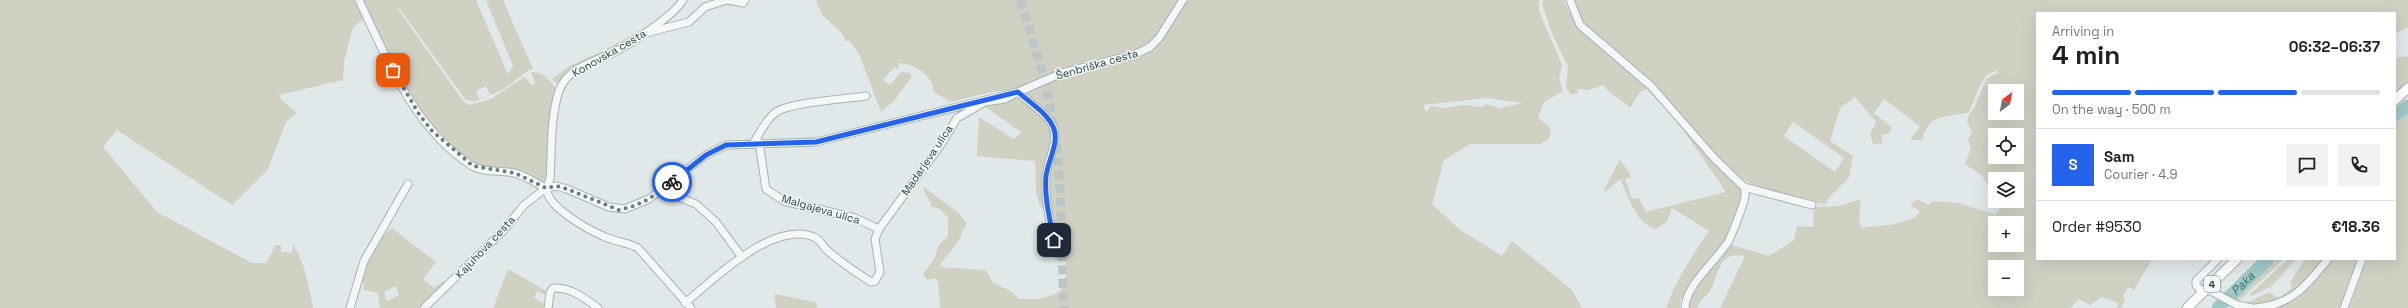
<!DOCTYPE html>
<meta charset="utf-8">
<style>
:root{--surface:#fff;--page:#f2f2f2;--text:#202124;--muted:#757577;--line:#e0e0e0;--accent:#2563eb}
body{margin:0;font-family:"Space Grotesk",sans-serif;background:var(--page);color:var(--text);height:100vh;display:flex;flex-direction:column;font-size:15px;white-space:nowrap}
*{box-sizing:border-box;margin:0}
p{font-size:13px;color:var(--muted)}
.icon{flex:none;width:22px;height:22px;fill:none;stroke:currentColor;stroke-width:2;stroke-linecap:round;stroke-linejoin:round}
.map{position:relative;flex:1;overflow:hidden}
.drawer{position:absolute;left:2036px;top:12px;width:360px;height:248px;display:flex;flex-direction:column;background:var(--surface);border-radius:0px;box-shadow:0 4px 16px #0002}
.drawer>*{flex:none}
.needle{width:26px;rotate:32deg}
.tools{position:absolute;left:1988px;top:84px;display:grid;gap:8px}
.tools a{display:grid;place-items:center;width:36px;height:36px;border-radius:0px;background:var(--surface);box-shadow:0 4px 16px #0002;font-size:20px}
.pin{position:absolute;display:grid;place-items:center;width:34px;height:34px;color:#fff;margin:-17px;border-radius:8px;box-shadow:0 2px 6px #0006}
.courier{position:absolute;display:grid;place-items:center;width:40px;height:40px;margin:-20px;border:3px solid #2563eb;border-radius:50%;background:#fff;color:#222;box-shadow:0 1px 5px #0007}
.overview em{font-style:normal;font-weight:700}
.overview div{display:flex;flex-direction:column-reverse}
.overview{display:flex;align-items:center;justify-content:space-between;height:68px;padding:0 16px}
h1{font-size:26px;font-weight:700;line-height:30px}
.bar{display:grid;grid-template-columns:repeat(4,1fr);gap:6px 4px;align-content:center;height:48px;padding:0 16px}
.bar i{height:5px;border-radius:3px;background:var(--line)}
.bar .selected{background:var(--accent)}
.bar p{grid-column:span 4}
.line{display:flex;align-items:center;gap:10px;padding:0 16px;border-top:1px solid var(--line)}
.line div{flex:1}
.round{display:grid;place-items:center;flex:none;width:42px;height:42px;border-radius:0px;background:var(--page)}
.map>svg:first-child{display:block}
.green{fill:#cfd2c3;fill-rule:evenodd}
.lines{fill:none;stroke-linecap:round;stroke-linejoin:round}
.river{stroke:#9fc7c6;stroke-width:13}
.major-tunnel{stroke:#bdc6c7;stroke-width:9;stroke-dasharray:9 4.5;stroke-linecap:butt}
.minor-casing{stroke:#a7b2b3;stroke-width:9}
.major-casing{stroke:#a1b3b4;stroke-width:11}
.minor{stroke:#f4f7f8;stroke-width:7}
.major{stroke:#fff;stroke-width:9}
.done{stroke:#6b7a7b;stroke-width:4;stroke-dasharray:0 7.2}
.route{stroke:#2563eb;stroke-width:5}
.labels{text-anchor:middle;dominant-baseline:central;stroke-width:3;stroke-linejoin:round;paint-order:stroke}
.shield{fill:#f1f6f7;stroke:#667577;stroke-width:1}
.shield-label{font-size:10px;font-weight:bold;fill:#2b3e40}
.street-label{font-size:11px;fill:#2b3e40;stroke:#f1f6f7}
.water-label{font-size:12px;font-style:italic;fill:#377071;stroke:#f1f6f7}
</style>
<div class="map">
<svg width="2408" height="308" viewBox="0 0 2408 308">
<rect width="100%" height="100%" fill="#e1e8e9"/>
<!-- green -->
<path class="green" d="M0,0H356L364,19L353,27L344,62L343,80L279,95L282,100L297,113L286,122L268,169L232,205L117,130L103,147L157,212L252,263H266L276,245H281V252L292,253L293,244C305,264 309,286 313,308H0Z
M362,0H476L508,74L513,66L486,0H503L533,69L529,70L502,90L473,102L465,99L399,8V11L464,102L469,105L491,99L524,77L532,85L535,82L531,72C542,71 551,81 556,89L545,182L542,183L475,165L431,127L403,84ZM486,86L490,94L479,99L476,91Z
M816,0H1181L1157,37L1137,51L1099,59L1009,91L991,92L950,102L934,92C933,76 916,64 899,63L898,70L894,67L883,80L890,85L901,72L910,73L912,77L893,102L881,112L859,54L850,41H846L841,32L822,15Z
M1188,0H1539V11L1562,65L1559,79L1563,91L1544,102L1538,118L1551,128L1549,139L1540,144H1470L1444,160L1432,204L1459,229L1502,256L1512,241L1572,290L1582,308H940L938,282L935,278L927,280L923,274L935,258L938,246L948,236V217L940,209L930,206L931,204L923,189L925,188L959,213L967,223L956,245L941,263L940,267L986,270L993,283L1011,291L1019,299H1040L1060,292L1068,271L1054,217L1049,206L1048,178L1059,136L1055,125L1022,93L1062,75L1149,51ZM1487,98L1523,103L1501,108L1486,104L1481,107L1463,105L1444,108L1431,106L1426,112L1423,105Z
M1543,0H1564C1576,34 1612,48 1636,73C1672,110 1707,149 1742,187L1743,193L1732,231L1680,300V308H1666C1676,280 1692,256 1709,231L1672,208L1667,222L1656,229C1636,224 1628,196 1620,179L1605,192L1604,190L1620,159L1632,177L1625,179L1632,199L1639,198L1646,212L1726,192L1675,118L1647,89L1640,92L1630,108C1621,98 1611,96 1603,85L1589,90L1579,89L1577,93L1571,95L1566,87L1568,66L1553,36L1542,4Z
M1569,0H2408V27L2395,34V13H2037V259H2152L2134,290L2128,287L2123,296L2125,299L2121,308H2116L2118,303L2102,297L2090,305L2079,299L2070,308H1720L1745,256C1717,251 1719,276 1710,291C1705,298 1699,300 1697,308H1686L1695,288L1729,244L1769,256L1794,240L1797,226L1813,227L1814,207L1839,206L1861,199L1859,220L1862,228L1896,224L1916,217L1920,210L1910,206L1917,199L1929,205L1932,201L1958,203L1994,214L1999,211L2000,201H2017V179H1995V195L1981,175L1965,164L1971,148L1968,140L1972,132L1967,121L1969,115L1975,106L1985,82L1989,77L1997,73V70C1979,75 1977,97 1969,112C1946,119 1930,111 1922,140H1910L1920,126L1884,99L1874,113L1892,127L1889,133L1881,135L1883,143L1873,144L1870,134L1876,122L1855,97L1840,108L1830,141L1853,156L1849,178L1828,199L1826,204L1811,202L1753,186L1739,176L1717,159L1653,83L1583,23ZM1995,91H2017V113H1995ZM1793,122L1844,158L1835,172L1784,136ZM1995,135H2017V157H1995ZM1995,223H2017V245H1995ZM1995,267H2017V289H1995Z
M648,26V27L614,50L595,58L559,85L552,79L569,66L601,52Z
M2408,56V82L2395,94V58Z
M1015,96L1020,97C1028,105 1042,113 1048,122C1058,138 1044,159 1043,176C1042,188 1044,199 1045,211C1032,199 1037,177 1035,161L977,156L979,117L1014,139L1021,132L984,106L996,102L1008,103Z
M2408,109V308H2349L2367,259H2395V117Z
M392,228L436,262L423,279L434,288L444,281L446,283L421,308H380L378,293L364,290V283H360C366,264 375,240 392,228ZM396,286L399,295L387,301L384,292Z
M2275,259H2284L2239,301L2233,298Z
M2288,259H2296L2272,286L2251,296L2250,294Z
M2305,259H2324C2301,288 2287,307 2247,303L2269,292L2279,298L2292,288L2290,282Z
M2331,259H2358L2340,308H2277L2298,297Z
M508,269L548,292L546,295L537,291L534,298L545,304V308H493Z
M774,294L816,302L817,308H776Z"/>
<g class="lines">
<!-- river -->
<g class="river">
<path d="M2395,115L2408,106"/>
<path id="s1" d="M2218,308L2268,259"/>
</g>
<!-- major-tunnel -->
<path class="major-tunnel" d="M1020,0C1033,38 1045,77 1052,117C1063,179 1061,245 1064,308"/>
<!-- minor casing -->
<g class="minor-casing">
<path id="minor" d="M359,0C387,59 414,129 472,166C484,173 501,170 514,173C525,175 536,184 546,188
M683,0C673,16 635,41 618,50C598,61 568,66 559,91C550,118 552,151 550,179C549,182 547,185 547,188C545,206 589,230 603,236C615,242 627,242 638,248L691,308
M728,0L743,3L745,0
M1570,0L1580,25L1651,86L1714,158L1744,187C1747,196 1743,204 1740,213C1736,223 1733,233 1728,242C1716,261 1685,286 1685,308
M646,33L689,22L705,7L727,0
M754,142C760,133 766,119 776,112C792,102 845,99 866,96
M759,142L766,189L784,201L855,218L879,229
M1744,187L1812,205
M661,190L696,204L716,222L742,257
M2207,289L2237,305L2252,308
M2203,293L2196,285V281L2218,259
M685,303C714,279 775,218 816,238C821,241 824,248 829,252C842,263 857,273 871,282L875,281L880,272L875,239L879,229L942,143L957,118L985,102L1005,99L1018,92C1028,102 1050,115 1054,129C1058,144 1047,162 1046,177C1044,202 1052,229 1057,254
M350,308L364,261L408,184
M424,308L504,230L524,205L546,188L556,186L567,189L609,207L625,209L649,199L706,155L726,145L816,142L1018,92L1062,73L1136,54L1150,47L1159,38L1183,0
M548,308L550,293L553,288C570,287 585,298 598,308
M2255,308C2292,305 2306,286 2328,259
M2344,308L2362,259"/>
</g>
<!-- major casing -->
<g class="major-casing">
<path id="major" d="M2395,100L2408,88
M2187,308L2237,259"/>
</g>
<!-- minor -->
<use href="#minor" class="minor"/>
<!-- major -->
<use href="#major" class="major"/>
</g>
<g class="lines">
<!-- done -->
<path class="done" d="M393,70L419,114L432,131L473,166L515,173L546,188L556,186L567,189L619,210L634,206L649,199L672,182"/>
<!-- route -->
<path class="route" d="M672,182L706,155L726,145L816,142L1018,92C1029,102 1049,114 1054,129C1059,143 1048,161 1046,176C1044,197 1050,220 1054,240"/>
</g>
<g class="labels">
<!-- shield labels -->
<rect class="shield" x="2204" y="276" width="16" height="16" rx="3"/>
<g class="shield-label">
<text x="2212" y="284">4</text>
</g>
<!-- street labels -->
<g class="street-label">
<text transform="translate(609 53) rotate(-30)">Konovska cesta</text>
<text transform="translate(1097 64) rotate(-16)">Šenbriška cesta</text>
<text transform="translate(927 160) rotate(-56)">Madarjeva ulica</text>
<text transform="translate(821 209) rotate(16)">Malgajeva ulica</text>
<text transform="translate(485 247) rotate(-47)">Kajuhova cesta</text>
</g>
<!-- water labels -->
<g class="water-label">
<text stroke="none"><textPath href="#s1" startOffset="35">Paka</textPath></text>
</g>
</g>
</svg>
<div class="tools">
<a><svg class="needle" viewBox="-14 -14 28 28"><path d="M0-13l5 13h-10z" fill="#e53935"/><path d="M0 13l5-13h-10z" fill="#757577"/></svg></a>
<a><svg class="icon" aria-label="locate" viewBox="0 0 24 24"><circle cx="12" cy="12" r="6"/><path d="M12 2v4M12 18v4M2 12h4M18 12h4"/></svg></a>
<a><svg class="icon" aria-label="layers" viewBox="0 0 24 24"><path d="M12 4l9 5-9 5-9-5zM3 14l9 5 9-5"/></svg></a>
<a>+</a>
<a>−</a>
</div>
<div class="pin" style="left:393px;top:70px;background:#ea580c"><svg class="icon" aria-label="bag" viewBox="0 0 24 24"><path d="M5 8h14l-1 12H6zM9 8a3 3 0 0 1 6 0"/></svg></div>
<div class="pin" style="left:1054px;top:240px;background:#1f2937"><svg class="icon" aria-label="home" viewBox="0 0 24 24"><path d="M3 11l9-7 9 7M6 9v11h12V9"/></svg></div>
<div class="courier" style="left:672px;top:182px"><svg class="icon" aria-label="bike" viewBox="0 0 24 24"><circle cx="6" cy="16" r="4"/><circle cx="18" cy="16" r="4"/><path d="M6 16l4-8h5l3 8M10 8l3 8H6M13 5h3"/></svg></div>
<section class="drawer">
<div class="overview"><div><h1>4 min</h1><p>Arriving in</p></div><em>06:32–06:37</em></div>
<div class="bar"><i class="selected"></i><i class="selected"></i><i class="selected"></i><i></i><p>On the way · 500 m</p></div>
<div class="line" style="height:72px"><b class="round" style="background:var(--accent);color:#fff">S</b><div><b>Sam</b><p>Courier · 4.9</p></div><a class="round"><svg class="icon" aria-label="chat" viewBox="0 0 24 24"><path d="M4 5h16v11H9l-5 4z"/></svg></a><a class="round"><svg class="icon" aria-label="phone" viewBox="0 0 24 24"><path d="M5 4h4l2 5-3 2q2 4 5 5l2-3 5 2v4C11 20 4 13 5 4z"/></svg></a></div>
<div class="line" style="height:52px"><div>Order #9530</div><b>€18.36</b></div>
</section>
</div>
